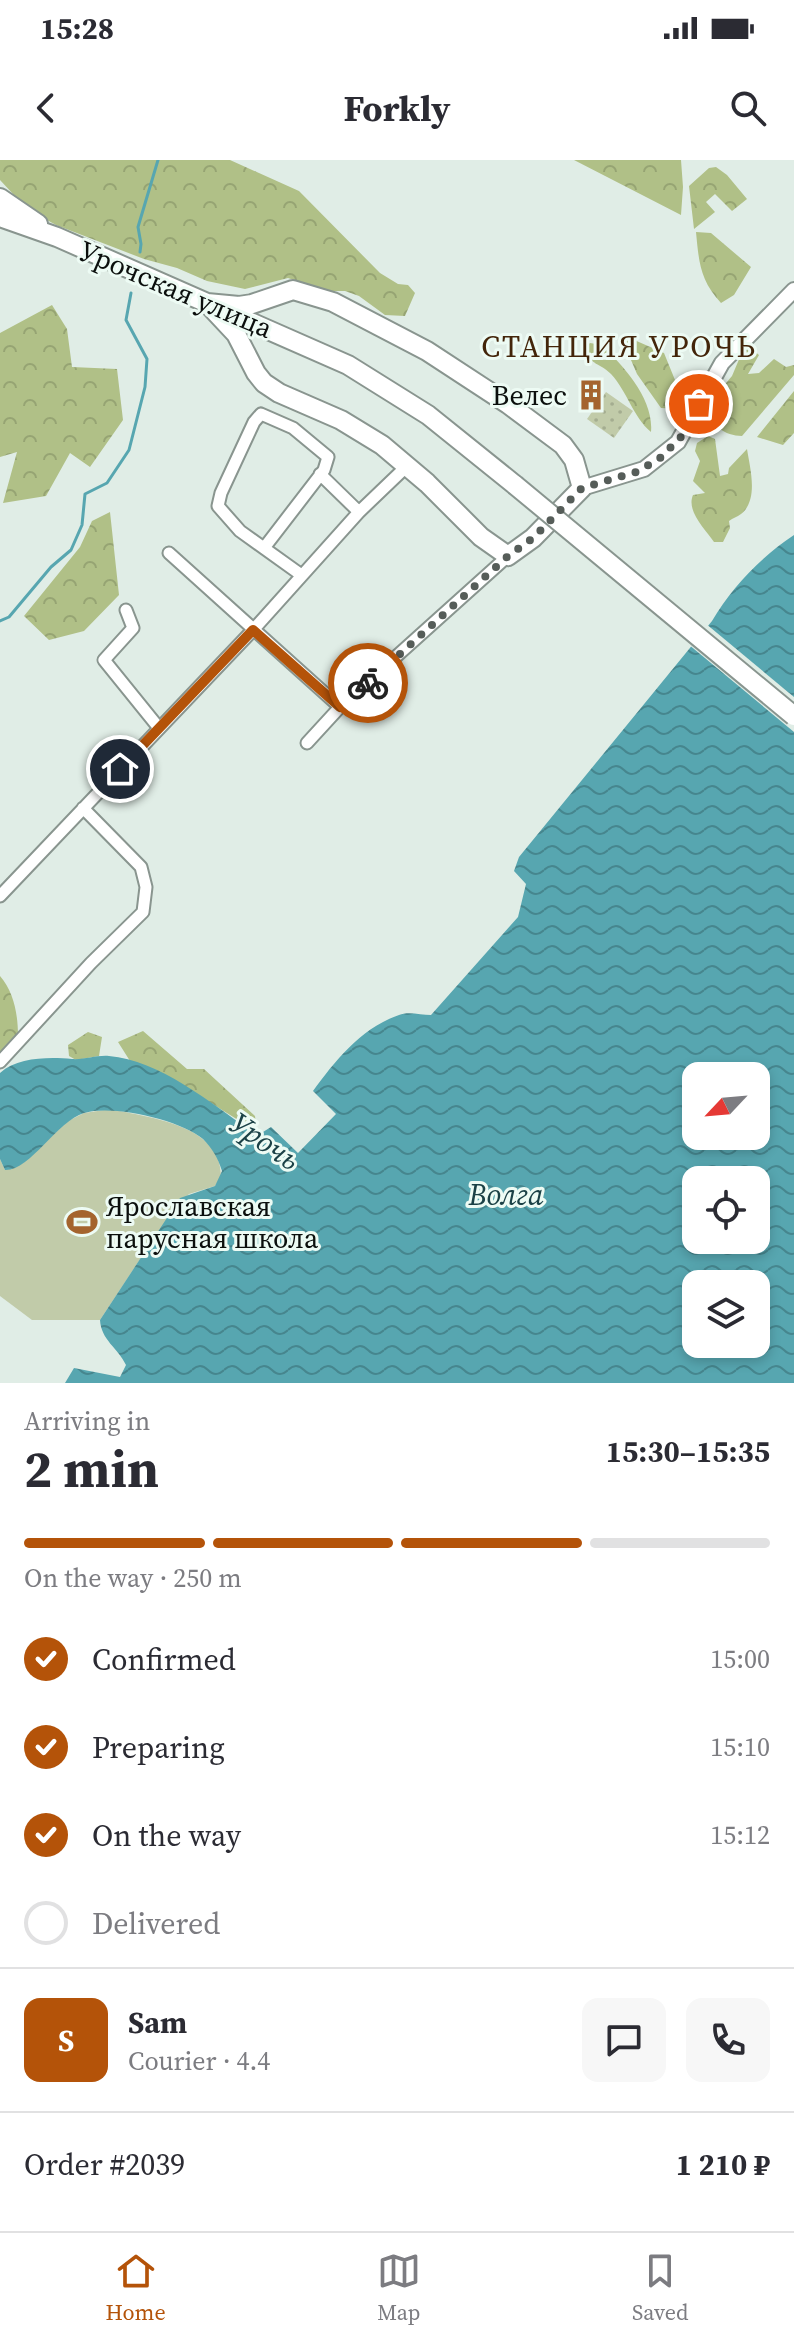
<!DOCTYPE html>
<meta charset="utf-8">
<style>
:root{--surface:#fff;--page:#f7f7f7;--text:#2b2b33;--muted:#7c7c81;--line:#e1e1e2;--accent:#b45309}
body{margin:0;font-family:"Source Serif 4",serif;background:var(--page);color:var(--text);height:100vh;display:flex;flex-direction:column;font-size:30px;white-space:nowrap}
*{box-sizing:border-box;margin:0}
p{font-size:26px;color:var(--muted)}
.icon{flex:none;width:44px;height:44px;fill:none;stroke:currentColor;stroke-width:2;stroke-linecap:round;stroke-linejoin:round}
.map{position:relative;height:1223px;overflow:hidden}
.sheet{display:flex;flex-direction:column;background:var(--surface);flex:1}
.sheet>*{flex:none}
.needle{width:52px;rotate:244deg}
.fabs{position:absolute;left:682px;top:902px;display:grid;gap:16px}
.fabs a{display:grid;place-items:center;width:88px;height:88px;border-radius:16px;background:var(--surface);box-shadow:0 4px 12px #0003;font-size:40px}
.pin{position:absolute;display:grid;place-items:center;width:68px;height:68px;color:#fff;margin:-34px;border:4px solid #fff;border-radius:50%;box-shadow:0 2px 8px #0007}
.courier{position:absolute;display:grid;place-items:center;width:80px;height:80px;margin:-40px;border:6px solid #b45309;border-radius:50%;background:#fff;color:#222;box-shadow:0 2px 10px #0007}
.head em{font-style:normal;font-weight:700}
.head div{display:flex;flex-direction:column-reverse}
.head{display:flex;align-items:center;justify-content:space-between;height:136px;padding:0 24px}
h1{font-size:52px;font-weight:700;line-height:60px}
.bar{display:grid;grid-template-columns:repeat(4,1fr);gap:12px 8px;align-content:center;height:96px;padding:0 24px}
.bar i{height:10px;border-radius:6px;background:var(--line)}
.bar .on{background:var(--accent)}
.bar p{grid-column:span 4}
.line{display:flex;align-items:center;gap:20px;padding:0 24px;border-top:2px solid var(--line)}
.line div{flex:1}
.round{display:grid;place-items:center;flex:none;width:84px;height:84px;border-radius:16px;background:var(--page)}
ol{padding:0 24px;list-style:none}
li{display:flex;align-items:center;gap:24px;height:88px}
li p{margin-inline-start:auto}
li .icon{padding:8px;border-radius:50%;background:var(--accent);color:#fff;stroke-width:4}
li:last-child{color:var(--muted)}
li i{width:44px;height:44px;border:4px solid var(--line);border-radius:50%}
.status{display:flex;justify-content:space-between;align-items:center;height:56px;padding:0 40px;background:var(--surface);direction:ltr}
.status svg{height:22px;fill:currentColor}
header{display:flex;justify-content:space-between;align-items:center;height:104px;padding:0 24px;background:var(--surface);font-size:36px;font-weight:700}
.tab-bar{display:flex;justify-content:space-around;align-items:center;height:112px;border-top:2px solid var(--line);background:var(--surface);font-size:22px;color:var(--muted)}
.tab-bar a{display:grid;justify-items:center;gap:4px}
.tab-bar .on{color:var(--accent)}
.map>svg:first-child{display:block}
.forest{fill:url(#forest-crowns)}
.park{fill:url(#park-dots)}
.garden{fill:#c1cba9}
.water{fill:url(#water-waves);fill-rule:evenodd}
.pier{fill:#e0ede6}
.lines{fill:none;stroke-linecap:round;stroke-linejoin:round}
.stream{stroke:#57a6b0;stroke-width:3}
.minor-casing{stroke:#89958f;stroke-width:15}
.tertiary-casing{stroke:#89958f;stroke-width:18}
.primary-casing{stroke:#89958f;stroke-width:22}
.minor{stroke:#fff;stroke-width:11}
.tertiary{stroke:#fff;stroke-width:14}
.primary{stroke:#fff;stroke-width:18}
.primary-bridge-casing{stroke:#89958f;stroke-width:22;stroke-linecap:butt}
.primary-bridge{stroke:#fff;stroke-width:18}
.done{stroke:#565d59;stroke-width:8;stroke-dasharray:0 14.4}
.route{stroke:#b45309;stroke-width:10}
.labels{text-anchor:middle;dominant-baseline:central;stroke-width:6;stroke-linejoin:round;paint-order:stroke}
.street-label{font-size:28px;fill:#0b0f0d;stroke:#edfbf4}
.poi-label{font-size:28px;fill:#0b0f0d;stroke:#edfbf4;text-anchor:end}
.neighbourhood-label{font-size:30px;letter-spacing:2px;fill:#43250a;stroke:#edfbf4}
.water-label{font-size:30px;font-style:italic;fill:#1b4146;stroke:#edfbf4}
</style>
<div class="status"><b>15:28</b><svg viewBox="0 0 49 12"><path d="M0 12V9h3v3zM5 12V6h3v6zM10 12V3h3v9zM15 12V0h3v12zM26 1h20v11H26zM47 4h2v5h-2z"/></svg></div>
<header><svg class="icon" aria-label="back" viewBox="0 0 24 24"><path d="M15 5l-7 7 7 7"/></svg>Forkly<svg class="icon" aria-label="search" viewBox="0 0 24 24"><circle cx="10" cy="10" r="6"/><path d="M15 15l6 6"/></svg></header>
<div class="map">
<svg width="794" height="1223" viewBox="0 0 794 1223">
<defs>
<pattern id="forest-crowns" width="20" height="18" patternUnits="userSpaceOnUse" patternTransform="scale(2)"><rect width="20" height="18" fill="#b0c087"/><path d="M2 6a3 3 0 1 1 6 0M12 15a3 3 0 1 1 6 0" fill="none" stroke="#96a473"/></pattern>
<pattern id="park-dots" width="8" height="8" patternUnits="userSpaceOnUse" patternTransform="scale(2)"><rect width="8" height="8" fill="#c1cba9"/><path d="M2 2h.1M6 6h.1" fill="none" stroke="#a4ad90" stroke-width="1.8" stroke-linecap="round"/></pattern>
<pattern id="water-waves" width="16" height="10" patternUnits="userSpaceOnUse" patternTransform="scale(2)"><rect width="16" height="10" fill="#57a6b0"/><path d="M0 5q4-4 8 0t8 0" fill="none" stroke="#46868e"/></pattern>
</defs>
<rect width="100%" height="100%" fill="#e0ede6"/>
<!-- forest -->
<path class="forest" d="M0,0H230L299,31L380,113L398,124L408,125L415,133L405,156L385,155L359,136L345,131H327L288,118L245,129L207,121L177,108L144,99L56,65L27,49L0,20Z
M574,0H681L683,27L681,55Z
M716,7L727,15L747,39L732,51L715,34L706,42L715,52L694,69L689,26L709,8Z
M696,72L711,73L751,107L734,135L721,143C700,120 699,103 696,72Z
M52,145L67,169L72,207L117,209L123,260L90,307L70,293L46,336L3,343L17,292L0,297V173Z
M622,179H632L664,193L675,220L689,241L680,249L661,248L637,214Z
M590,183L602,185C624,207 654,239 651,272C633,257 627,231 611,214C599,202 592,207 584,188Z
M746,189L753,190L759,195L748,214L759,213L774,199L786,207L794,205V215L742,276C725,276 710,265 705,248L732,216L740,197Z
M794,231V273L783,285L757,277Z
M708,276L715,279L720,316L728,314L729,308L747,289C750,308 759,340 741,354C737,357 733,358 729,361L730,368L723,382H714C705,369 686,351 693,335L705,333L693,321L700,301L695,291L697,283Z
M110,352L119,435L84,471L49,480L24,456L80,387L92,361Z
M0,816C14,832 18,855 18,876L0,894Z
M143,871L187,909H204L255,956L257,972L171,918L130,901L118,882Z
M88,872L102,877L99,896L76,900L69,896L68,885Z"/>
<!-- park -->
<path class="park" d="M606,232L633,251L614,278L587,259Z"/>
<!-- garden -->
<path class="garden" d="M111,949C149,958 221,964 221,1016L215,1026L189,1034L160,1069L100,1160H32L0,1136V999L5,1010L23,1003L68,961L84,953Z"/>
<!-- water -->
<path class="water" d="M794,375V1223H65L74,1208L120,1217L126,1205C118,1188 101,1180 100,1160L180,1038L215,1026L222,1011C218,998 212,988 203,979C181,960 112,944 84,953C57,961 30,1011 5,1010L0,999V913C18,897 49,897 72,899C84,900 96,895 109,896C159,900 211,943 251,971L263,972L271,967L298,993L336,954L313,931C335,901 361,868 399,855C408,851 421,855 431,855L518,757L526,724L514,711L519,697L712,461C732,427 761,397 794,375ZM696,916H756V976H696ZM696,1020H756V1080H696ZM696,1124H756V1184H696Z"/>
<!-- pier -->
<path class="pier" d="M705,463L794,537V572L688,484Z"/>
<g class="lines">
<!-- stream -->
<path class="stream" d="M140,92L141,84L138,67L158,0
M0,461L9,457L51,407L71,390L82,365L85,334L107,323L129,290L145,227L147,199L126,160L131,133"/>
<!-- minor casing -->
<g class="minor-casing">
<path id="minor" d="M320,314L359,352
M264,388L324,310L328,297L293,268L261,254L254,262L221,333L218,346L240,371L300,414
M169,393L340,547
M126,450L133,468L104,500L159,568
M307,583L340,547L508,396
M0,736L253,470L359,352L407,306
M0,902L91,803L143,752L146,727L141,707L83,648"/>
</g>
<!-- tertiary casing -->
<g class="tertiary-casing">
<path id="tertiary" d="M582,328L644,309L678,282L722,203L794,130"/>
</g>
<!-- primary casing -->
<g class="primary-casing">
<path id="primary" d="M0,38L38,64
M0,57L57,77L348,205L428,255L515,325
M293,130L333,142L427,191L508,244L563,285L574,300L582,328L533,378L508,396L481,377L427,323L382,285L341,260L279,233L264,223L256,213L236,174L207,143L239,146L252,144Z"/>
</g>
<!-- minor -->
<use href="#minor" class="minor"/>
<!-- tertiary -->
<use href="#tertiary" class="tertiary"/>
<!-- primary -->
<use href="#primary" class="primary"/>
<!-- primary-bridge casing -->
<g class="primary-bridge-casing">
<path id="primary-bridge" d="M515,325L794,556"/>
</g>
<!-- primary-bridge -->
<use href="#primary-bridge" class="primary-bridge"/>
</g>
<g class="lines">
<!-- done -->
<path class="done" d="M368,523L508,396L533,378L582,328L636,312L659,299L684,274L699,244"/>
<!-- route -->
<path class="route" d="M120,609L253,470L340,547L368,523"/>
</g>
<!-- icons -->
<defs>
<g id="building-bare" transform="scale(2.4)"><path d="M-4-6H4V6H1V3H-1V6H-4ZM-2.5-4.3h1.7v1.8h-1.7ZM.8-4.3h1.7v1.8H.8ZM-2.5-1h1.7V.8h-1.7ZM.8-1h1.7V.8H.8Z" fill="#a4642e" stroke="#edfbf4" stroke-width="2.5" paint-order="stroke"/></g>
<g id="stadium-bare" transform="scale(2.4)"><path d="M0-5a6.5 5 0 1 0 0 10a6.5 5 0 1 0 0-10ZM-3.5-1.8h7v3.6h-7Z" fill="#a4642e" stroke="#edfbf4" stroke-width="2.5" paint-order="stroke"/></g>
</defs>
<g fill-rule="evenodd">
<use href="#building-bare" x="591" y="235"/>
<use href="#stadium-bare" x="82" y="1062"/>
</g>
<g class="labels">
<!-- street labels -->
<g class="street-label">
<text transform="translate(176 129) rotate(23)">Урочская улица</text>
</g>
<!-- poi labels -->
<g class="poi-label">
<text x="567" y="235">Велес</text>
<text x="106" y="1046" text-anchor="start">Ярославская<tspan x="106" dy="32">парусная школа</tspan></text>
</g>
<!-- neighbourhood labels -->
<g class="neighbourhood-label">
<text x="619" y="186">СТАНЦИЯ УРОЧЬ</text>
</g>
<!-- water labels -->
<g class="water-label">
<text transform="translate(265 981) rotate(35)">Урочь</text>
<text x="506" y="1034">Волга</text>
</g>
</g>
</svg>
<div class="fabs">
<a><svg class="needle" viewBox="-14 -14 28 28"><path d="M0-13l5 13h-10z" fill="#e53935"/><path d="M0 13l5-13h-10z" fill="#7c7c81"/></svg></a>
<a><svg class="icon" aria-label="locate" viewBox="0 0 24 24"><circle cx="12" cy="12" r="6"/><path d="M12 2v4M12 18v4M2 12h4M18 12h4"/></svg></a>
<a><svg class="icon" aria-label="layers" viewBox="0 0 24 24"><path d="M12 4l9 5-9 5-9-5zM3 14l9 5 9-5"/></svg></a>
</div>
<div class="pin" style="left:699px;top:244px;background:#ea580c"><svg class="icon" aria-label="bag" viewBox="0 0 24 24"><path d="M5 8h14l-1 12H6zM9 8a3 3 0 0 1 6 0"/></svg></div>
<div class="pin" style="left:120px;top:609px;background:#1f2937"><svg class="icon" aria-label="home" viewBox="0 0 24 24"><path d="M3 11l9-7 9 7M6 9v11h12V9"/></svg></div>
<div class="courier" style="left:368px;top:523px"><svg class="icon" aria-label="bike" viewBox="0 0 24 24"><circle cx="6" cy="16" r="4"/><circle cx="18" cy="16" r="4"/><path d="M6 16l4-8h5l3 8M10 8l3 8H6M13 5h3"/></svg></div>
</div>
<section class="sheet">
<div class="head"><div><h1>2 min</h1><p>Arriving in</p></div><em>15:30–15:35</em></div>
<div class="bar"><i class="on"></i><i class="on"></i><i class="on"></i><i></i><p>On the way · 250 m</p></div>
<ol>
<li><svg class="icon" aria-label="check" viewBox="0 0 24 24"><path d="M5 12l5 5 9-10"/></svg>Confirmed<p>15:00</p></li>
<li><svg class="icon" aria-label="check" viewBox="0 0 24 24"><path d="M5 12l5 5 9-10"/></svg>Preparing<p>15:10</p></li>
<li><svg class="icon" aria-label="check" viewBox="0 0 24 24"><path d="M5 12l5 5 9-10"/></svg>On the way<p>15:12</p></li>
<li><i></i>Delivered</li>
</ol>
<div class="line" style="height:144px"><b class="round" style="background:var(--accent);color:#fff">S</b><div><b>Sam</b><p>Courier · 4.4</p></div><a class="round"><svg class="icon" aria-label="chat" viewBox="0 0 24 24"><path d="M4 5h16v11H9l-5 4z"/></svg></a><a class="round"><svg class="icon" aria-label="phone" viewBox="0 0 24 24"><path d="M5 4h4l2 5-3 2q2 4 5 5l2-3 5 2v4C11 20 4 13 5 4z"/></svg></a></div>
<div class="line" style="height:104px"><div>Order #2039</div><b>1 210 ₽</b></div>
</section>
<nav class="tab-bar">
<a class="on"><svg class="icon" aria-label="home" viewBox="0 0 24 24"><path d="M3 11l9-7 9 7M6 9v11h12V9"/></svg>Home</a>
<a><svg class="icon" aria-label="map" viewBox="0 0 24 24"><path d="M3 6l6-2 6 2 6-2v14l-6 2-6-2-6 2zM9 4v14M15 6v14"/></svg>Map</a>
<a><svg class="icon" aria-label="saved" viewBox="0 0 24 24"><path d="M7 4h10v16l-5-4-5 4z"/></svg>Saved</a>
</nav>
